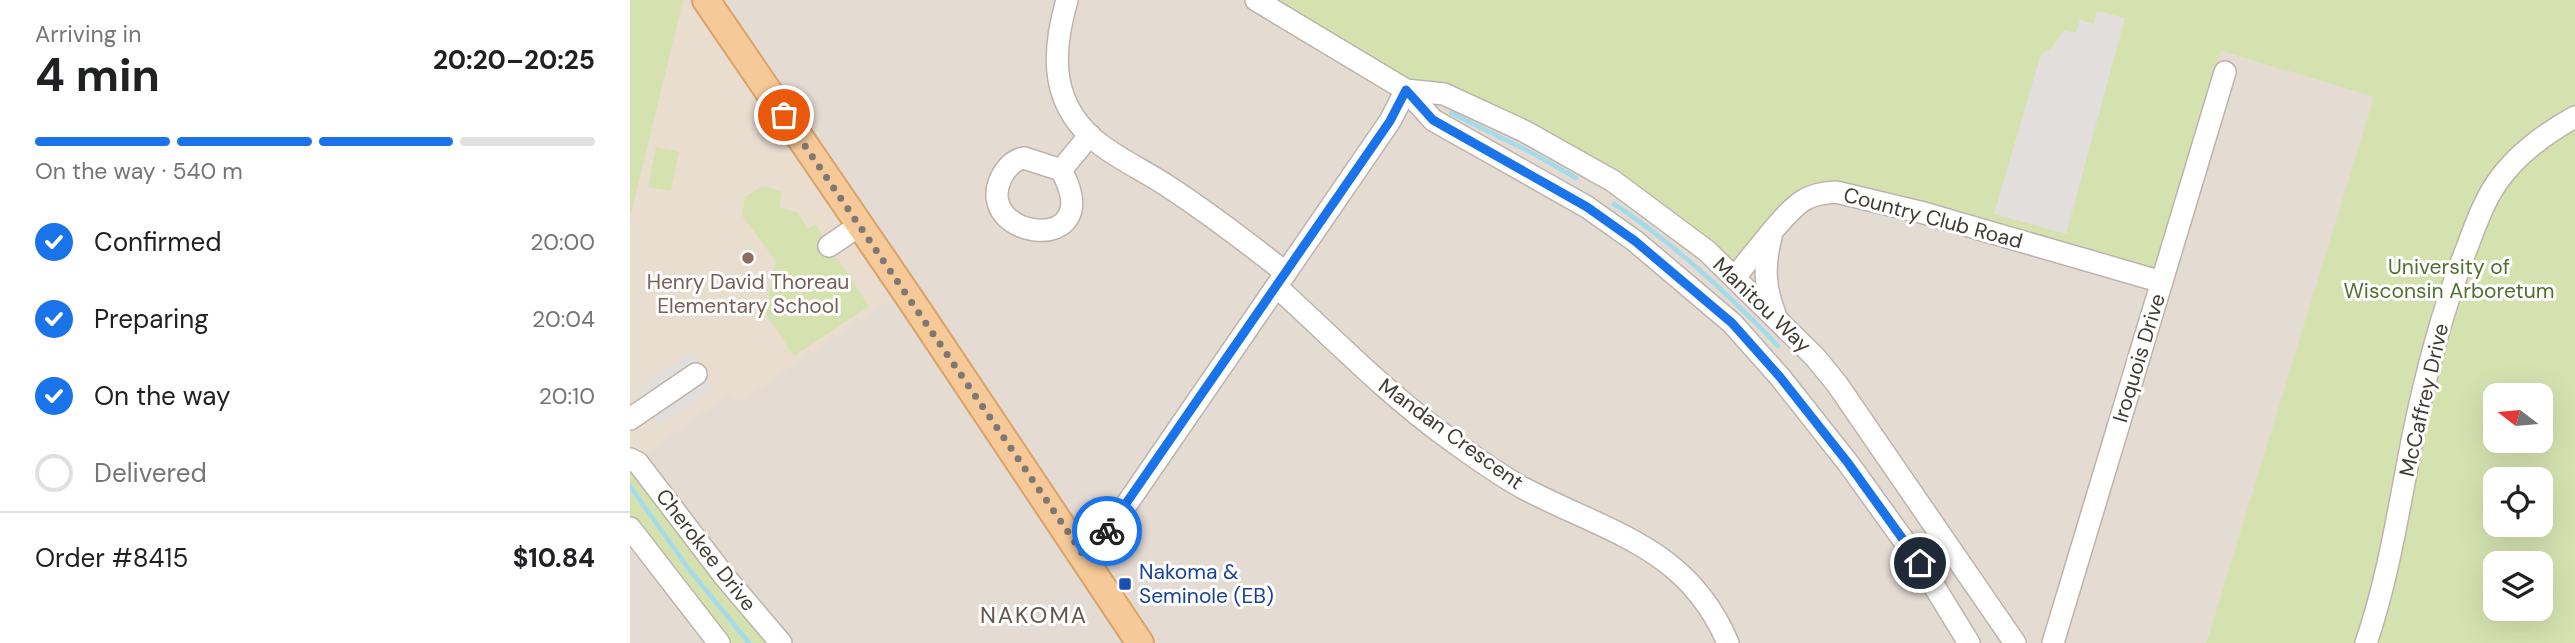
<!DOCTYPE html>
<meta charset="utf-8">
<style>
:root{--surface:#fff;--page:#f2f2f2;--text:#202124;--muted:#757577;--line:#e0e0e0;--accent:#1a73e8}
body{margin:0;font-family:"DM Sans",sans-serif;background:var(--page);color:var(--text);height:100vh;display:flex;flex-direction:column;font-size:26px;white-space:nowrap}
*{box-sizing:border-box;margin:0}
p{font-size:23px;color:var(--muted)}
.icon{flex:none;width:38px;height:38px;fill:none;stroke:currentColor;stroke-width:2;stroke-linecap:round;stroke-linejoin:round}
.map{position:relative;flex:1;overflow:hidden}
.panel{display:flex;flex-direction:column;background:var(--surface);width:630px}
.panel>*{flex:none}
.needle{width:46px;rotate:286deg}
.controls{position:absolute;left:1853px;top:383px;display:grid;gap:14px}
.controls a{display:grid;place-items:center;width:70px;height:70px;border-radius:14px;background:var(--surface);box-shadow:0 7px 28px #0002;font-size:35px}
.pin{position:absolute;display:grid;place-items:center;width:60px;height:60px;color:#fff;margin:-30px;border:4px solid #fff;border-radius:50%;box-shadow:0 2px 7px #0007}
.courier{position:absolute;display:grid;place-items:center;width:70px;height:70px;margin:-35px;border:5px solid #1a73e8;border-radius:50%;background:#fff;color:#222;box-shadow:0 2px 9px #0007}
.head em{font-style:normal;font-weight:700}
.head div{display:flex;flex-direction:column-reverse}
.head{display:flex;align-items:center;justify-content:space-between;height:119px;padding:0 35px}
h1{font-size:46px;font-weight:700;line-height:52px}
.bar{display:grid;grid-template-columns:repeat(4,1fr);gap:10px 7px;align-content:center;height:84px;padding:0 35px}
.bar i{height:9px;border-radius:5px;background:var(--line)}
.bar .active{background:var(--accent)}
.bar p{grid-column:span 4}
.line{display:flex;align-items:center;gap:18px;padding:0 35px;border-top:2px solid var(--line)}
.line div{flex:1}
ol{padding:0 35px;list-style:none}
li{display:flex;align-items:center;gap:21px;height:77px}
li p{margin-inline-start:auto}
li .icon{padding:7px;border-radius:50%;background:var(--accent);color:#fff;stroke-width:4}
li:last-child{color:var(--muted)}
li i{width:38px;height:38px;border:4px solid var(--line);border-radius:50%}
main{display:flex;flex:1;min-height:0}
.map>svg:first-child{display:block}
.residential{fill:#e4dbd3}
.education{fill:#e9ddcf}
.green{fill:#d5e2b0;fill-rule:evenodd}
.parking{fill:#e2dedc}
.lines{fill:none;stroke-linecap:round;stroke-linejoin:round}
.stream{stroke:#a5dae9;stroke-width:4.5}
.minor-casing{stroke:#beb3ab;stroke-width:24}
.major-casing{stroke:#d9a36a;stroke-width:30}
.minor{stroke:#fff;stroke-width:21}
.major{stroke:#f6c998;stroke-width:26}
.done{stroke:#7f7872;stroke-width:7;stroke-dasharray:0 12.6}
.route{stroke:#1a73e8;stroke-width:9}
.education-dot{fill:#8d6e63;stroke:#fff;stroke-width:2.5}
.transit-dot{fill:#1a4fb4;stroke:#fff;stroke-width:2.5}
.labels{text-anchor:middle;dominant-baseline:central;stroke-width:6;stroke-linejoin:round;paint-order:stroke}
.street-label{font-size:21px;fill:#423a35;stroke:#fff}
.park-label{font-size:21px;fill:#526f2d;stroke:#fff}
.education-label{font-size:21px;fill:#785e54;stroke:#fff}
.transit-label{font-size:21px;fill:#164399;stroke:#fff;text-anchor:start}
.neighbourhood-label{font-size:23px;letter-spacing:2px;fill:#64564d;stroke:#fff}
</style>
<main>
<section class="panel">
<div class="head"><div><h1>4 min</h1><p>Arriving in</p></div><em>20:20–20:25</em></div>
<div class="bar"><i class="active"></i><i class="active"></i><i class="active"></i><i></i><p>On the way · 540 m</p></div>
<ol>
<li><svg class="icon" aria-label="check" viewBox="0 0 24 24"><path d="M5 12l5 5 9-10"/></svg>Confirmed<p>20:00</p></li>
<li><svg class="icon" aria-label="check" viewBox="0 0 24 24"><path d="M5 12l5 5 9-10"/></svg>Preparing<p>20:04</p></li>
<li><svg class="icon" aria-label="check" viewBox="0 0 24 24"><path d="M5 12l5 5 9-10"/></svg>On the way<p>20:10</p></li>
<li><i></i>Delivered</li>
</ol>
<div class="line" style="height:91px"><div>Order #8415</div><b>$10.84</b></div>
</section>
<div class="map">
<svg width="1945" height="643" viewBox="0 0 1945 643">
<rect width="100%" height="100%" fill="#f1ebe4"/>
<!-- residential -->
<path class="residential" d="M0,0H626L1191,193L1409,246L1437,242L1525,268L1591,51L1745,97L1576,643H0Z"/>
<!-- education -->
<path class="education" d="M53,0H57L183,177L261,299L108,403L100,394L12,456L0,445V218Z"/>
<!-- green -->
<path class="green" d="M0,0H53L0,218Z
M626,0H1945V643H1576L1744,97L1591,51L1525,268L1437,242L1409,246L1191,193L1105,277L950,162L776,90ZM1866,396H1911V441H1866ZM1866,480H1911V525H1866ZM1866,564H1911V609H1866Z
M26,147L49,152L41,191L18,187Z
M132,186L152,191L149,207L168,213L178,229L185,224L239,306L164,356L135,313L146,261L112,216L115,197Z
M0,469L139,643H97L0,517Z"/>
<!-- parking -->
<path class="parking" d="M1467,11L1495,18L1436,234L1364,214L1411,54L1421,49L1434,30L1446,33L1450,20L1464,24Z
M60,352L84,388L29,425L6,389Z"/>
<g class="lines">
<!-- stream -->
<path class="stream" d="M821,113L906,155L946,178
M984,204C1045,244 1098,294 1148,346
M0,486L58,568L119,643"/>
<!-- minor casing -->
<g class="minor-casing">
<path id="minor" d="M437,0C421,55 420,107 471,145C492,161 517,172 539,187C580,214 618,243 656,273
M626,0L776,90L803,120L957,207L1005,241L1102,323L1150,377L1218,463L1290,563L1339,643
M776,90L814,94L894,131L983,181L1077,251L1185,357L1207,384L1385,643
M394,158L431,170C480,258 342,240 371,178C376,168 383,160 394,158Z
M431,170L460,135
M1141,237C1134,265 1134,286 1145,314
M199,246L230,225
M1105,277C1121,258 1155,211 1174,200C1184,194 1195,193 1206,192L1294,213L1532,282
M647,287C703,338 756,393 818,438C843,456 870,476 897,490C980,533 1058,548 1098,643
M0,419L66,374
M0,459L8,463L95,577L151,643
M0,528L89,643
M453,554L481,527L760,121L776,90
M1423,643L1595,72
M1736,643C1759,576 1769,506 1783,436C1795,378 1810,319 1831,263C1842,236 1851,205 1868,181C1888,153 1915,134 1945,117"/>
</g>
<!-- major casing -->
<g class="major-casing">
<path id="major" d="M76,0L283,303L510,643"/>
</g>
<!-- minor -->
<use href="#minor" class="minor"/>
<!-- major -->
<use href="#major" class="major"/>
</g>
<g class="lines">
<!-- done -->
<path class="done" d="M154,115L453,554L477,531"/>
<!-- route -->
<path class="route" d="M477,531L760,121L776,90L803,120L957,207L1005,241L1102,323L1150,377L1218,463L1290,563"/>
</g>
<!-- markers -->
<circle class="education-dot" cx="118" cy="258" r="7"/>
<rect class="transit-dot" x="488" y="577" width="14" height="14" rx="3.5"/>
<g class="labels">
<!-- street labels -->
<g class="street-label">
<text transform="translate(1303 218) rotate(15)">Country Club Road</text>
<text transform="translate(1132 305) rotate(44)">Manitou Way</text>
<text transform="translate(1509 358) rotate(-73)">Iroquois Drive</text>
<text transform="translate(1794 400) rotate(-77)">McCaffrey Drive</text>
<text transform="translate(821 434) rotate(36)">Mandan Crescent</text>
<text transform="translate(76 550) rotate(52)">Cherokee Drive</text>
</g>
<!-- park labels -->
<g class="park-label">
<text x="1819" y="267">University of<tspan x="1819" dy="24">Wisconsin Arboretum</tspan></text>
</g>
<!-- education labels -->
<g class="education-label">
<text x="118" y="282">Henry David Thoreau<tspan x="118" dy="24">Elementary School</tspan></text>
</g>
<!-- transit labels -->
<g class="transit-label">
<text x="509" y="572">Nakoma &amp;<tspan x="509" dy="24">Seminole (EB)</tspan></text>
</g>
<!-- neighbourhood labels -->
<g class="neighbourhood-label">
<text x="404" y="615">NAKOMA</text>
</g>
</g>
</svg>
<div class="controls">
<a><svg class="needle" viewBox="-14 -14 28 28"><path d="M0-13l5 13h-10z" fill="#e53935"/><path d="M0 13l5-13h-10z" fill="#757577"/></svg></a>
<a><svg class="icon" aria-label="locate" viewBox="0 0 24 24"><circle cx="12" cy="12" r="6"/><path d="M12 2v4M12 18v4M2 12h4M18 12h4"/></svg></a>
<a><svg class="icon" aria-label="layers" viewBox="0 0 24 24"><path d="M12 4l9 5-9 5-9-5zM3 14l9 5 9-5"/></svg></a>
</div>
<div class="pin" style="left:154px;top:115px;background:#ea580c"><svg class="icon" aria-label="bag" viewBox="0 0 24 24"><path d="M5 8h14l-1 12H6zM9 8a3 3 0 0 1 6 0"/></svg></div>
<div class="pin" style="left:1290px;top:563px;background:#1f2937"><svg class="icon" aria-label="home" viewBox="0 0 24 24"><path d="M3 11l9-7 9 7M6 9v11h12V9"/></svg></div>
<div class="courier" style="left:477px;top:531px"><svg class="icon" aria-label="bike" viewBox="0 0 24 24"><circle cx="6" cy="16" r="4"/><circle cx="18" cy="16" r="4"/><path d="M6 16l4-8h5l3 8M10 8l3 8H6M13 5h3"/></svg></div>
</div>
</main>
